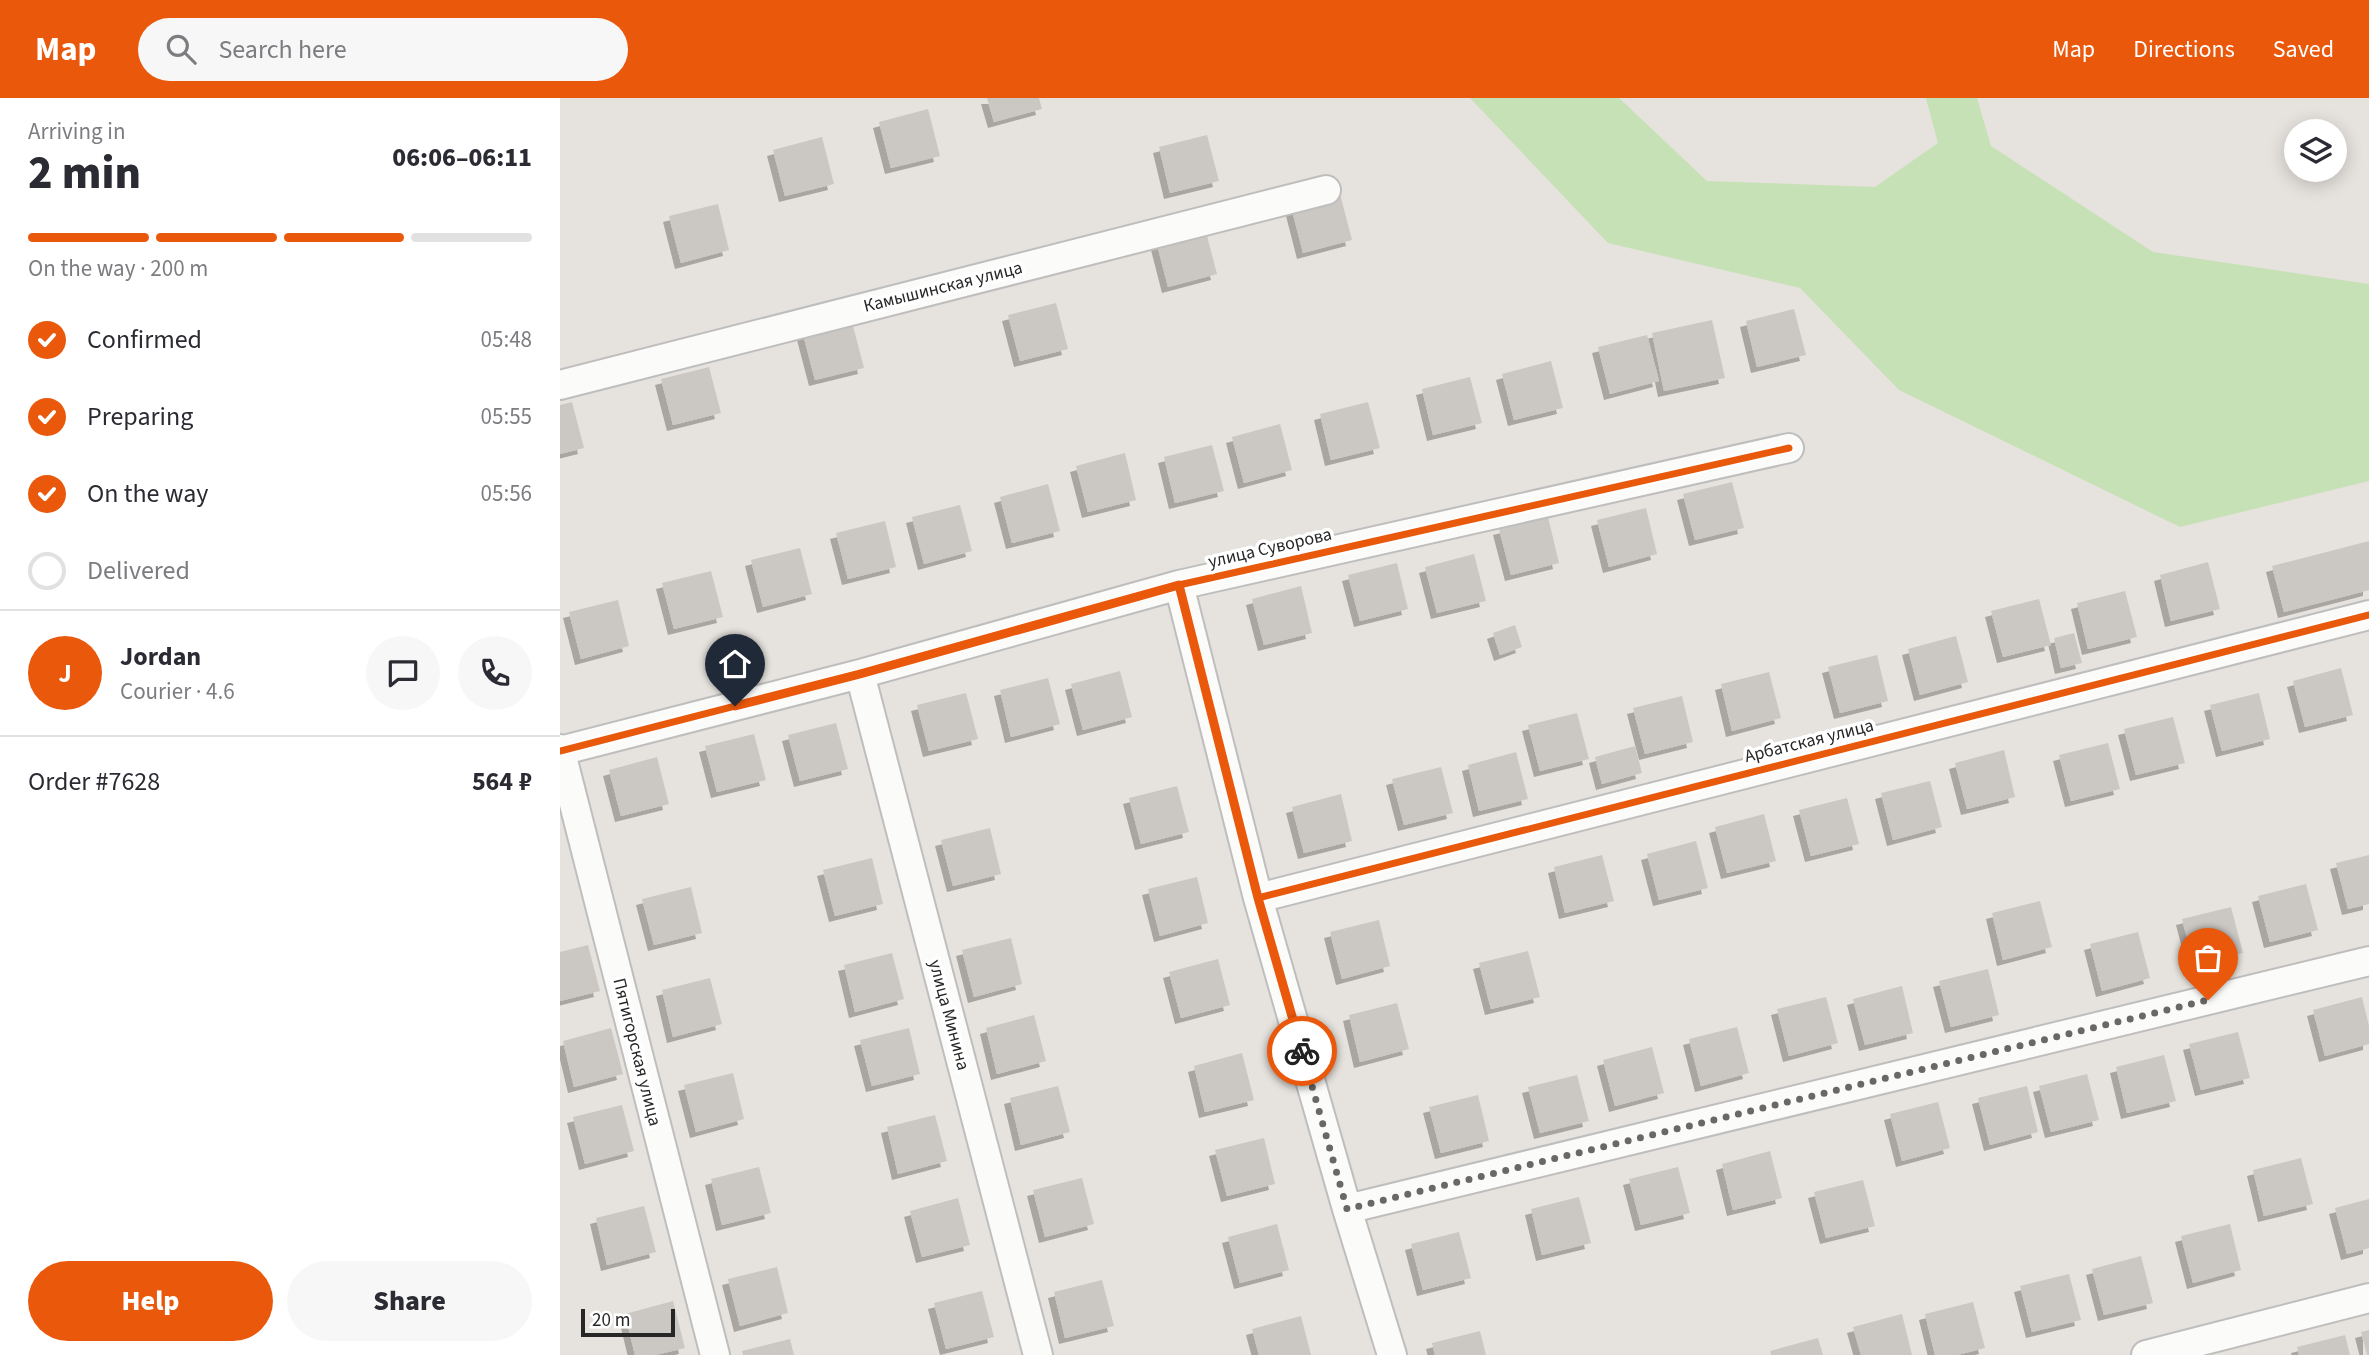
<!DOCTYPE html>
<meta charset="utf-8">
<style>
:root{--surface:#fff;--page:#f7f7f7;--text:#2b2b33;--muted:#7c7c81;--line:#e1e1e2;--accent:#ea580c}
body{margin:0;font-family:"Source Sans 3",sans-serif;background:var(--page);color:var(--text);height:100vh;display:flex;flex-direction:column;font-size:26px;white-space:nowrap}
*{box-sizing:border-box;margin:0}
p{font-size:23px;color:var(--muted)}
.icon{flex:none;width:38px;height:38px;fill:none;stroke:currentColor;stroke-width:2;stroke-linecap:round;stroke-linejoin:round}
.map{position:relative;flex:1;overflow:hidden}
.sheet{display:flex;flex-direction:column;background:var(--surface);width:560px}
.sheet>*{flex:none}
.fabs{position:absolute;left:1724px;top:21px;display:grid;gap:14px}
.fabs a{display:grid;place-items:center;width:63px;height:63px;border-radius:50%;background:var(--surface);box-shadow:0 4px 18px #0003;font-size:35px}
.scale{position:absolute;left:21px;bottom:18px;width:94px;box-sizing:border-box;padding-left:7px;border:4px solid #272727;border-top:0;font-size:19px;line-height:24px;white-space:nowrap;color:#272727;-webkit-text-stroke:5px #fff;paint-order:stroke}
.pin{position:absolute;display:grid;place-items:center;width:60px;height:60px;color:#fff;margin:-72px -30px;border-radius:50% 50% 50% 0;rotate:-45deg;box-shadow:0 0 7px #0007}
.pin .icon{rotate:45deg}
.courier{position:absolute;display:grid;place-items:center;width:70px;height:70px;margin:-35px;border:5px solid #ea580c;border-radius:50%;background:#fff;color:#222;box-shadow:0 2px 9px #0007}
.summary em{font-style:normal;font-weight:800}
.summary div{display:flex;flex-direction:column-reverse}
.summary{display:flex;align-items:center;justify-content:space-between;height:119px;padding:0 28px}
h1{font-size:46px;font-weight:800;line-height:52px}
.bar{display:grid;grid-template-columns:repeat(4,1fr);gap:10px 7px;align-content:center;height:84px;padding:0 28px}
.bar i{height:9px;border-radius:5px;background:var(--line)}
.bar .selected{background:var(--accent)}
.bar p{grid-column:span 4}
.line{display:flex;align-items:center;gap:18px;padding:0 28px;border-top:2px solid var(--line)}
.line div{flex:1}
.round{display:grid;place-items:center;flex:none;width:74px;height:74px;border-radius:37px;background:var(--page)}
ol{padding:0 28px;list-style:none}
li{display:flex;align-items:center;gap:21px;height:77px}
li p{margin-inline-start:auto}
li .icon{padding:7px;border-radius:50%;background:var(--accent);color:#fff;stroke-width:4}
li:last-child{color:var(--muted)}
li i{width:38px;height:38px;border:4px solid var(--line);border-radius:50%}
.action{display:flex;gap:14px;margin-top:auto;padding:14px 28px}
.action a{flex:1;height:80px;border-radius:42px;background:var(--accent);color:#fff;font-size:28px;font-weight:800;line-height:80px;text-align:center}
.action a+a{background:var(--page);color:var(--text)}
header{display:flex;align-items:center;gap:42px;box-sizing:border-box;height:98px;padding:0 35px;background:var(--accent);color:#fff}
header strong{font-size:33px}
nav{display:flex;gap:38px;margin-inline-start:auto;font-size:24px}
.search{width:490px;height:63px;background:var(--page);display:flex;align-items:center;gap:18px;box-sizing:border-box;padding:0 24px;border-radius:38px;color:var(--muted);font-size:26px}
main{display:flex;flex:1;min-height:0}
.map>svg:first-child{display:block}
.green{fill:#c6e1b5}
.building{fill:#cbc8c4;filter:url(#shadow)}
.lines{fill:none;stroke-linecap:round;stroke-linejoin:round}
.minor-casing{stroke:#bfbebe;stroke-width:32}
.minor{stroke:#fbfbfa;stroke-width:28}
.cycleway-casing{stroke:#fff;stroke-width:11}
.cycleway{stroke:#e8590c;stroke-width:7}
.done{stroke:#6a6867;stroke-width:7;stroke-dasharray:0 12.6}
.route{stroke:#ea580c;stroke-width:9}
.labels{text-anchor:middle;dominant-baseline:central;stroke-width:7;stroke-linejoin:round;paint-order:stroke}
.street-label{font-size:18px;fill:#272727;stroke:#fff}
</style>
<header>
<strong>Map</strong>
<div class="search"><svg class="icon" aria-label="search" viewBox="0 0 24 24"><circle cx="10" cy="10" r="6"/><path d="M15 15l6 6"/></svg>Search here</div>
<nav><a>Map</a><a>Directions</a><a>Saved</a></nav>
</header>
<main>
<section class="sheet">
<div class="summary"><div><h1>2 min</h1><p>Arriving in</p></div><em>06:06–06:11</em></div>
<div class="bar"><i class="selected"></i><i class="selected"></i><i class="selected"></i><i></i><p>On the way · 200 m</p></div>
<ol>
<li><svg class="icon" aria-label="check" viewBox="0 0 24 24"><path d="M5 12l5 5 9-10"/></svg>Confirmed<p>05:48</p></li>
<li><svg class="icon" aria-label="check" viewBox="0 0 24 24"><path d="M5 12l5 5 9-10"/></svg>Preparing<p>05:55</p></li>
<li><svg class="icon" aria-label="check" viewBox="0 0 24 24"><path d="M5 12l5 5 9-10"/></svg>On the way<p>05:56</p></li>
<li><i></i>Delivered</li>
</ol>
<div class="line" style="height:126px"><b class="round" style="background:var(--accent);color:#fff">J</b><div><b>Jordan</b><p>Courier · 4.6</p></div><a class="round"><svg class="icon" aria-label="chat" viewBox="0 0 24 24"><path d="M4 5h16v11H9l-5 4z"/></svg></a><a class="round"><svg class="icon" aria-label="phone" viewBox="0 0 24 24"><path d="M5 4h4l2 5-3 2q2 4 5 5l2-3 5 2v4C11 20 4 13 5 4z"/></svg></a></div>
<div class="line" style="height:91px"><div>Order #7628</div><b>564 ₽</b></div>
<div class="action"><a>Help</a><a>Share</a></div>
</section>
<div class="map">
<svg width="1809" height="1257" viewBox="0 0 1809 1257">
<defs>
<filter id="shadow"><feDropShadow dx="-6" dy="6" stdDeviation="0" flood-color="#0004"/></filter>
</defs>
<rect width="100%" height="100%" fill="#e6e2dd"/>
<!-- green -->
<path class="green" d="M910,0H1059L1147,83L1315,89L1378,45L1366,0H1417L1431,48L1593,154L1809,186V383L1620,429L1339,292L1240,190L1048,145Z"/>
<!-- building -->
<path class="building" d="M427,0H479L482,11L434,24Z
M368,11L380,58L331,70L319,24Z
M647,37L659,83L610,95L599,49Z
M262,39L274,86L225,98L213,52Z
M780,96L792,142L743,155L731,108Z
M158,106L169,152L121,165L109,118Z
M645,130L657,176L608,189L596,142Z
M496,205L508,251L460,263L448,217Z
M1234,211L1246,257L1197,269L1186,223Z
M1152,222L1165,280L1104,293L1092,235Z
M292,224L304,270L255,282L243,236Z
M1087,237L1099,283L1050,296L1038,249Z
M991,263L1003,310L954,322L942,276Z
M149,269L161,315L113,327L101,281Z
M910,279L922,325L873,337L862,291Z
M12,304L24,350L0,356V307Z
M808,304L820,350L771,362L760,316Z
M720,326L732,372L684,385L672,339Z
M652,347L664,393L615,405L604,359Z
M565,355L576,402L528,414L516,368Z
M1172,384L1184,430L1135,442L1123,396Z
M488,386L500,433L452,445L440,399Z
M400,407L412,453L364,466L352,419Z
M1086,410L1097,456L1049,469L1037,422Z
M988,419L999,465L951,477L939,431Z
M325,423L336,469L288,481L276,435Z
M1809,443V492L1724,514L1712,468Z
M240,450L252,496L203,509L191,462Z
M914,456L926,503L877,515L865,469Z
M1648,464L1660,511L1611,523L1600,477Z
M837,465L848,511L800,523L788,477Z
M151,473L163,519L114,531L102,485Z
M741,488L752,535L704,547L692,501Z
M1565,493L1577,539L1528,551L1517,505Z
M1479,501L1491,547L1443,559L1431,513Z
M58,502L69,548L21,561L9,514Z
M955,527L962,549L940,557L933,535Z
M1514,535L1522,565L1501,570L1494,540Z
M1396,538L1408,584L1360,597L1348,551Z
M1317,557L1328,603L1280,615L1268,569Z
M1781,570L1793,617L1745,629L1733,583Z
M560,573L572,619L523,632L511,586Z
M1209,574L1221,620L1172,633L1161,586Z
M488,580L500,626L451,639L440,592Z
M406,595L418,641L369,653L357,607Z
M1699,595L1710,641L1662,653L1650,607Z
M1122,598L1133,644L1085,656L1073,610Z
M1017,615L1029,661L980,673L968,627Z
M1613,619L1625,665L1576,677L1564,631Z
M276,625L288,671L240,683L228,637Z
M194,636L206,682L157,694L145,648Z
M1548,645L1560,691L1511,703L1499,657Z
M1075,648L1082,675L1042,686L1035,659Z
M1444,652L1455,699L1407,711L1395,665Z
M956,654L968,701L919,713L908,667Z
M97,659L109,706L61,718L49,672Z
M881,669L893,715L844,727L832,681Z
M1370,683L1382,729L1333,742L1321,695Z
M617,688L629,734L581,746L569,700Z
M781,696L792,743L744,755L732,709Z
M1287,700L1299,746L1251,758L1239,712Z
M1204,716L1216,763L1167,775L1155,729Z
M430,730L441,776L393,788L381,742Z
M1136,743L1148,790L1099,802L1087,756Z
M1042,757L1054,803L1005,815L994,769Z
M1809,757V806L1788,811L1776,765Z
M312,760L323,806L275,818L263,772Z
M637,779L648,825L600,838L588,791Z
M1746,786L1758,832L1710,844L1698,798Z
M131,789L142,835L94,847L82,801Z
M1480,803L1492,849L1443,862L1432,815Z
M1671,809L1683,855L1634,867L1622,821Z
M819,822L830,868L782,881L770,834Z
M1578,834L1590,880L1542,893L1530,846Z
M451,840L462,886L414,899L402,852Z
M28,847L40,893L0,903V854Z
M968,853L980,899L931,911L919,865Z
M332,855L344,901L295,914L284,867Z
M658,861L670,907L621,920L609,874Z
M1428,871L1439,917L1391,929L1379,883Z
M150,880L162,926L113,939L102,892Z
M1342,888L1353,935L1305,947L1293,901Z
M1266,899L1278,945L1229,958L1217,911Z
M1802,899L1809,928V946L1765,958L1753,912Z
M837,905L849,951L800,964L789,917Z
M474,917L486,963L437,976L426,930Z
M1177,929L1189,975L1141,988L1129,941Z
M51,930L63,976L14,989L3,943Z
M349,930L360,976L312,988L300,942Z
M1678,934L1690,980L1641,992L1629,946Z
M1092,949L1104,995L1055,1008L1043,962Z
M682,955L694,1002L645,1014L634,968Z
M1604,957L1616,1003L1567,1015L1556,969Z
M173,975L184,1021L136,1034L124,987Z
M1527,976L1539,1022L1491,1034L1479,988Z
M1017,977L1029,1023L980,1035L968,989Z
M498,988L510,1034L461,1047L450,1000Z
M1467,988L1478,1034L1430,1047L1418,1000Z
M918,997L929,1043L881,1055L869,1009Z
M1378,1004L1390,1050L1342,1063L1330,1016Z
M62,1007L74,1053L25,1066L13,1019Z
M375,1017L387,1063L338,1076L327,1029Z
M704,1040L715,1086L667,1098L655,1052Z
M1210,1053L1222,1100L1173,1112L1162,1066Z
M1741,1060L1753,1106L1704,1118L1693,1072Z
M199,1069L211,1115L162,1127L151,1081Z
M1118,1069L1130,1115L1081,1127L1069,1081Z
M522,1080L534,1126L485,1139L473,1092Z
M1303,1082L1315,1128L1266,1140L1254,1094Z
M1019,1099L1031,1145L982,1157L971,1111Z
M398,1100L410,1147L362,1159L350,1113Z
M1809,1101V1150L1787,1156L1775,1110Z
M84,1108L96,1154L47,1167L36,1120Z
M717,1126L729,1172L680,1185L668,1139Z
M1670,1126L1681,1172L1633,1185L1621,1138Z
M899,1134L911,1180L863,1192L851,1146Z
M1581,1158L1593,1205L1544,1217L1532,1171Z
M217,1169L228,1215L180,1228L168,1181Z
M1509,1176L1521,1222L1472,1234L1460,1188Z
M542,1182L554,1228L505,1240L494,1194Z
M422,1193L434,1239L386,1251L374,1205Z
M113,1203L125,1250L95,1257H75L65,1216Z
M1413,1204L1425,1250L1397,1257H1375L1365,1216Z
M1342,1216L1352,1257H1301L1293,1229Z
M741,1218L751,1257H699L692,1231Z
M1809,1232V1257H1807L1801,1234Z
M920,1233L926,1257H875L872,1245Z
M1785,1237L1790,1257H1739L1737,1249Z
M1258,1240L1263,1257H1211L1210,1253Z
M230,1241L234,1257H183L182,1253Z"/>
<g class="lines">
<!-- minor casing -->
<g class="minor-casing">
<path id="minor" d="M0,287L766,92
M619,487L698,800L787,1111L832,1257
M300,576L478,1257
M0,651L155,1257
M0,653L300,576L619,487L1229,350
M698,800L1809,517
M787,1111L1809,863
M1586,1257L1809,1200"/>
</g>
<!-- minor -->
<use href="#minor" class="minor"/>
<!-- cycleway casing -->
<g class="cycleway-casing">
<path id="cycleway" d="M0,653L300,576L619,487L1229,350
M698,800L1809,517"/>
</g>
<!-- cycleway -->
<use href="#cycleway" class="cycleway"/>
</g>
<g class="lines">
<!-- done -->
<path class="done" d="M742,953L787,1111L1648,902"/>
<!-- route -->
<path class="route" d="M175,608L300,576L619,487L698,800L742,953"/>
</g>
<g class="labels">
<!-- street labels -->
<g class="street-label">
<text transform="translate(383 189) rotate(-14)">Камышинская улица</text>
<text transform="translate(710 450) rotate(-13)">улица Суворова</text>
<text transform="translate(1249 643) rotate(-14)">Арбатская улица</text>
<text transform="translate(389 917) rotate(75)">улица Минина</text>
<text transform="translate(77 954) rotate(76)">Пятигорская улица</text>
</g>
</g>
</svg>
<div class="fabs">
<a><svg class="icon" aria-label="layers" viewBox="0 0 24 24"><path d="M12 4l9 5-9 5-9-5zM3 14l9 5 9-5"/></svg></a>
</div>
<div class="scale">20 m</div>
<div class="pin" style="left:1648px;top:902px;background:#ea580c"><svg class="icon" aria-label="bag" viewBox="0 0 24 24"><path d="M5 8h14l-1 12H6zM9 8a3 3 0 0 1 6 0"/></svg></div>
<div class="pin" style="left:175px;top:608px;background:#1f2937"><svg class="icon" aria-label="home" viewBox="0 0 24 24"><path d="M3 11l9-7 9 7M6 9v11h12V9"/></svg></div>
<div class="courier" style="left:742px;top:953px"><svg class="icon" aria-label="bike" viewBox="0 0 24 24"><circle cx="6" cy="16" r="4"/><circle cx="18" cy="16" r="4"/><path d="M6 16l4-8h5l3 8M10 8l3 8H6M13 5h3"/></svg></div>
</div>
</main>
